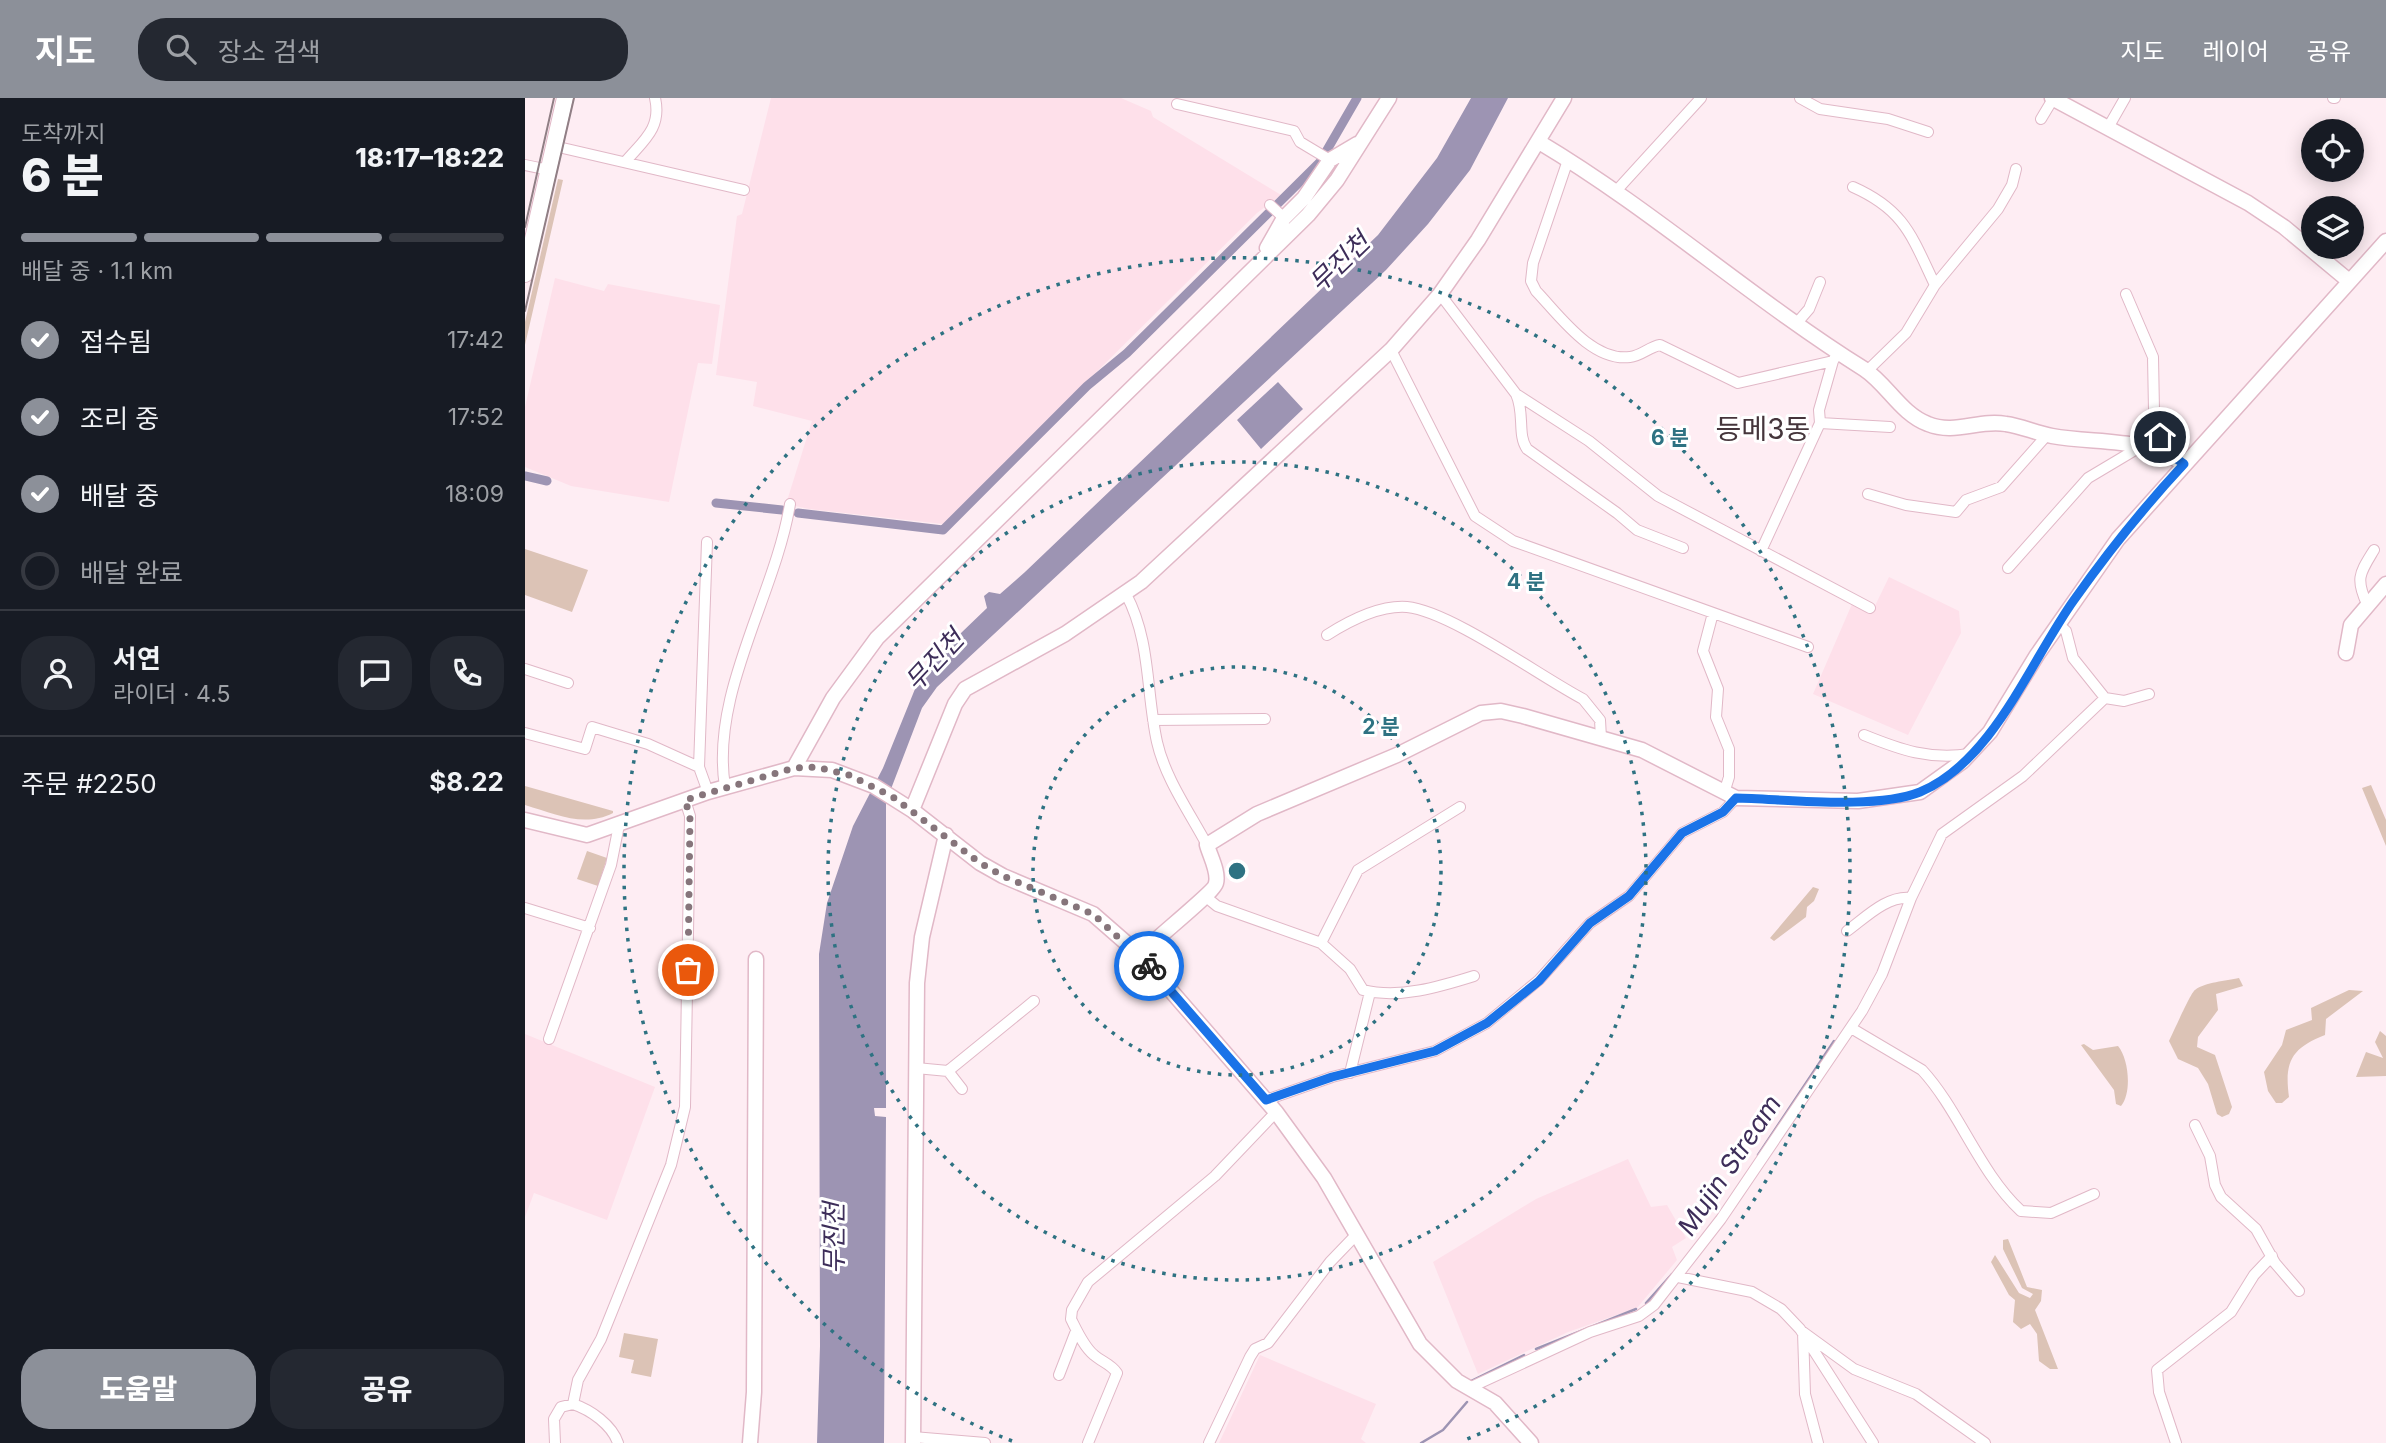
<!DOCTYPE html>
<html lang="ko">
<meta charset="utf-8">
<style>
:root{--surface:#171b24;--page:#242831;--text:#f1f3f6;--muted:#9ea1a6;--line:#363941;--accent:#8c9099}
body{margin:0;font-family:Inter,"Noto Sans KR",sans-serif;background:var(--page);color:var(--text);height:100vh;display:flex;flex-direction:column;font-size:26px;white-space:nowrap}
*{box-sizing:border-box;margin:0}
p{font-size:23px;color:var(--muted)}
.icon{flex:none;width:38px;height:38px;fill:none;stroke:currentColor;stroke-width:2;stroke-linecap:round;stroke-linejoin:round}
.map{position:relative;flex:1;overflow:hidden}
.sheet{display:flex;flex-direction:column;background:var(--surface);width:525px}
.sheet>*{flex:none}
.buttons{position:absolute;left:1776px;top:21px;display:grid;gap:14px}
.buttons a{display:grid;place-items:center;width:63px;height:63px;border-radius:50%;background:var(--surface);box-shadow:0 4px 18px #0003;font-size:35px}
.pin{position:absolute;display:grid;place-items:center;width:60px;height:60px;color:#fff;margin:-30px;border:4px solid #fff;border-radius:50%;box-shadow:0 2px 7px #0007}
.courier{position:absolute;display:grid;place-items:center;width:70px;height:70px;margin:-35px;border:5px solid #1a73e8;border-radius:50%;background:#fff;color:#222;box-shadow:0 2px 9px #0007}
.head em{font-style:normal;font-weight:800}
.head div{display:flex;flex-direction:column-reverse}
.head{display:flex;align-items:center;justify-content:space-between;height:119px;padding:0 21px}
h1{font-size:46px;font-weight:800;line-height:52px}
.bar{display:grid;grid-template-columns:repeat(4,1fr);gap:10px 7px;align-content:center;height:84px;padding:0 21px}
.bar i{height:9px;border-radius:5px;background:var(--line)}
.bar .on{background:var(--accent)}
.bar p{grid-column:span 4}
.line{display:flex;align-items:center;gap:18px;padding:0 21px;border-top:2px solid var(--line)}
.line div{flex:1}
.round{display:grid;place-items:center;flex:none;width:74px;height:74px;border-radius:28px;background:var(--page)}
ol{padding:0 21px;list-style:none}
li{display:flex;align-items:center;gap:21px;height:77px}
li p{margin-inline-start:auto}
li .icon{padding:7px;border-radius:50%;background:var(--accent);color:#fff;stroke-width:4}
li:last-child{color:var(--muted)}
li i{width:38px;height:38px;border:4px solid var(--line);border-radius:50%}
.primary-button{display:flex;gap:14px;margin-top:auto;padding:14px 21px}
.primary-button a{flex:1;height:80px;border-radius:28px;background:var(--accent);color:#fff;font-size:28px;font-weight:800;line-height:80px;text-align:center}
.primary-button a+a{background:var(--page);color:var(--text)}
header{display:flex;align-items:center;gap:42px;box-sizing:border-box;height:98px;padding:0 35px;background:var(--accent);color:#fff}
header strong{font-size:33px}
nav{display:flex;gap:38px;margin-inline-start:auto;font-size:24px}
.search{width:490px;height:63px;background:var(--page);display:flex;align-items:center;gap:18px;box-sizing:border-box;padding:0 24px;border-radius:28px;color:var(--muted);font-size:26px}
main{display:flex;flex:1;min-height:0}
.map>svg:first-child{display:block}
.built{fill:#fee0ea}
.green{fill:#dcc3b6}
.water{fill:#9d94b3}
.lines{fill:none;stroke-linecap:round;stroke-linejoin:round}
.stream{stroke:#9d94b3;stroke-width:2.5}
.canal{stroke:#9d94b3;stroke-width:9}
.street-casing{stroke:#e1b8c7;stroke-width:12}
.secondary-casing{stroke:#e1b8c7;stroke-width:17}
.primary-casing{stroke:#e1b8c7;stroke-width:18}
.street{stroke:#fff;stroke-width:10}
.secondary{stroke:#fff;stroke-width:14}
.primary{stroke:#fff;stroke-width:16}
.tram{stroke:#907f85;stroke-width:2}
.done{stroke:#86757b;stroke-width:7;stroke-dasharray:0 12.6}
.route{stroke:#1a73e8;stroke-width:9}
.ring{fill:none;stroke:#2e7282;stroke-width:3.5;stroke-dasharray:3.5 7}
.labels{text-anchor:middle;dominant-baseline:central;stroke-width:6;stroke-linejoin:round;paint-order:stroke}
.water-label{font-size:26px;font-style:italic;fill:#3d2d59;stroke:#fff}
.quarter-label{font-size:28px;fill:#45353b;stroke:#fff}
.centre{fill:#2e7282;stroke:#fff;stroke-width:3.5}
.ring-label{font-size:21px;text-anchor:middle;font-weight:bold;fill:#2e7282;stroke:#fff;stroke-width:6;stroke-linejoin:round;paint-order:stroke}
</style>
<header>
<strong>지도</strong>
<div class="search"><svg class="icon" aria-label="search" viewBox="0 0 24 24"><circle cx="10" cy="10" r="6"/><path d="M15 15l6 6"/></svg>장소 검색</div>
<nav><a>지도</a><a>레이어</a><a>공유</a></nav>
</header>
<main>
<section class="sheet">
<div class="head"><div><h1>6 분</h1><p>도착까지</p></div><em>18:17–18:22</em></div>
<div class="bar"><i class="on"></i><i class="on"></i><i class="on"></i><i></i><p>배달 중 · 1.1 km</p></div>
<ol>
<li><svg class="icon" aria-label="check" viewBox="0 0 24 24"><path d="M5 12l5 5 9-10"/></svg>접수됨<p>17:42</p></li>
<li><svg class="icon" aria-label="check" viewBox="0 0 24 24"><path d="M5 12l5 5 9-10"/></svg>조리 중<p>17:52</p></li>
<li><svg class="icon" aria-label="check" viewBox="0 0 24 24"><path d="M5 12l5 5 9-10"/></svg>배달 중<p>18:09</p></li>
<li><i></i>배달 완료</li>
</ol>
<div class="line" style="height:126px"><a class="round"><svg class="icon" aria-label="person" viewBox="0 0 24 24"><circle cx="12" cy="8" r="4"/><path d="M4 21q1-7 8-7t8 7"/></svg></a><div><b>서연</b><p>라이더 · 4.5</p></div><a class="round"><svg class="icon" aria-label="chat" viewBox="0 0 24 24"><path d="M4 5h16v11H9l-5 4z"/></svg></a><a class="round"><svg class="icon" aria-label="phone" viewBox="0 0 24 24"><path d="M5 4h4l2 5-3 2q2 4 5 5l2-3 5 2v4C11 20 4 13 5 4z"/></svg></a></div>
<div class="line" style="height:91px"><div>주문 #2250</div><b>$8.22</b></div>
<div class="primary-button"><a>도움말</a><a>공유</a></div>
</section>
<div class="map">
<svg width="1861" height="1345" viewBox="0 0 1861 1345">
<rect width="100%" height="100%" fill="#feedf3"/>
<!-- built -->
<path class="built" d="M246,0H596L626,13L628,19L756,97L732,115L642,204L418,426L284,411L261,406L287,323L228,308L232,284L191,277L212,118L217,116Z
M30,180L79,193L83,186L195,207L187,266L173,265L144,404L46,388L0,369V309Z
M1364,479L1434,513L1436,535L1383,637L1288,596L1327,506L1347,514Z
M0,936L130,989L82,1122L9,1095L0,1119Z
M1103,1061L1126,1109L1142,1107L1161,1140L1147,1149L1152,1162L1112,1210L1043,1234L953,1276L908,1164L1011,1101Z
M735,1257L851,1306L836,1341L841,1345H694Z"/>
<!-- green -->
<path class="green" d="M33,81L38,82L0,247V224Z
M0,451L63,472L47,514L0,497Z
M1846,687L1861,722V748L1837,690Z
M0,688L88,713V715C59,730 30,716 0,707Z
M62,753L82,760L73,788L52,781Z
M1288,789L1294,791L1289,803L1282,809L1281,819L1249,843L1245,840Z
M1714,880L1718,888L1691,896L1693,912L1673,939L1672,949L1690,957L1707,1009L1704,1016L1697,1019L1692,1016L1683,986L1673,970L1653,961L1644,943C1648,935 1666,894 1670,892C1680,884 1701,883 1714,880Z
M1824,892L1838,893L1801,921L1800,937C1767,950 1759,963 1764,999L1757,1005H1751L1743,993L1739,974L1757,947L1761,932L1787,922L1786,910Z
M1855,933L1861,938V978L1831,979L1841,954L1858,960L1850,944Z
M1559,946L1568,952L1593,948C1604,961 1607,995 1596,1008L1591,1006L1589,992L1556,947Z
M1483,1141L1502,1189L1517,1192L1516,1203L1510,1212L1533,1271H1525L1514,1263L1512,1236L1505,1226L1496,1231L1488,1224L1490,1202L1484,1197L1466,1164L1470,1157L1494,1195L1505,1200L1508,1196L1497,1190L1478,1151V1142Z
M99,1235L133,1241L126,1279L106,1275L109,1262L94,1259Z"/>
<!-- water -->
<path class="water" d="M946,0H983L945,72L903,126L861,172L412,589L397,610L361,704V1010H349L350,1018L361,1019L359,1345H292L295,1248L294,856L302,805L328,728L358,670L392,586L410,560L462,510L459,498L464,494L475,496L500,474L853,137L912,60Z
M753,284L778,311L736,351L712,322Z"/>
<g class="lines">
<!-- stream -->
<path class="stream" d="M1233,1057L1309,943
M1121,1205L1147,1176
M1011,1251L1111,1211
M946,1283L999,1257
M896,1345L918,1332L942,1304"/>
<!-- canal -->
<path class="canal" d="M0,378L22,383
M191,405L257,412
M273,415L418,432L562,288L602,255L795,64L832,0"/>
<!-- street casing -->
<g class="street-casing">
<path id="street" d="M1275,0L1295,11L1363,21L1403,34
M1808,0H1810
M652,6L769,33L775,44L805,62
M1516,21L1528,1
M1584,28L1600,0
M29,48L219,92
M1043,62L1008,165L1006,183L1011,193C1034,217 1067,264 1105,259C1116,258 1124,249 1135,247L1213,285L1308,263L1312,256
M101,63C118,43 137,30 130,0
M0,67L24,72
M1328,89C1380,112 1387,139 1410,187
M1092,92L1176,0
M745,107L759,120
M915,196L991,296C1000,315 992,337 1002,351L1092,415L1112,432L1158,450
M1601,196L1628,259L1629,313L1639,352
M1271,226L1284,211L1295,184
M866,252L950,418L988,443L1283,549
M1308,263L1294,312L1295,325L1365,329
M1342,273L1381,235L1410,187L1473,111L1487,87L1491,71
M991,296L1064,343L1133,398L1345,510
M1343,396L1381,407L1431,414L1441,402L1476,389L1522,337
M182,444L174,669L183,694
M1236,453L1295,325
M1483,470L1563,380L1615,349
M601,496C626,543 621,594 632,644C640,680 665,715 682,747
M1842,506C1830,480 1835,475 1849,452
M1188,515L1178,553L1193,591L1191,619L1204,651V679L1199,695
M1533,526L1541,533L1548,560L1580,600L1599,603L1624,596
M802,537C824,523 856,507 882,509C925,513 1016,579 1058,601L1075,622L1076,640
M0,571L43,585
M628,622L740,621
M0,635L60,651L67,629L123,646L174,669
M1339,637C1376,652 1404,662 1445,656
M200,689C185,595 250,498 265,406
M681,799L692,808L796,845L833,772L935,709
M0,810L65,830
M1322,833C1340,820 1362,797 1386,800
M796,845L825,871L838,892C874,901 914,889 949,878
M1326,930L1397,972C1434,1012 1454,1074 1496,1113L1526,1115L1569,1096
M24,941L86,767L94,727
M391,970L423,973L509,903
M423,973L437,991
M825,975L845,894
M741,1002L807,979L910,953L962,925L1014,882L1065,825L1104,798L1157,735L1198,714L1211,700
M1670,1027L1685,1058L1690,1087L1696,1099L1731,1131L1750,1165L1774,1193
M1153,1179L1227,1194L1256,1211L1275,1231L1348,1345
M534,1277L551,1233
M944,1290L1065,1234L1114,1218L1129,1207L1196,1121L1337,913L1357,876L1386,800L1417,736L1498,678L1580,600
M388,1339L460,1345
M30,1345L29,1321L36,1309L48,1306
M93,1345C87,1327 66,1312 48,1306L53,1282L76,1241L146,1067L160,1009L165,718L160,702
M563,1345L592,1275C586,1266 577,1264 569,1257C559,1249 552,1233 546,1221L547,1212L563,1184L690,1078L751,1014
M684,1345L725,1259L730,1251L743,1245L805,1164L831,1137
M1293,1345L1280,1296L1278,1234L1329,1271L1391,1296L1460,1345
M1651,1345L1634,1294L1632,1272L1706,1214L1729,1177L1747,1158"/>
</g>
<!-- secondary casing -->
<g class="secondary-casing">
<path id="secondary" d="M1527,0L1723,105L1759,129L1824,183
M1014,44C1128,112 1227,201 1339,271C1362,286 1376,316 1403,326C1430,337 1454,321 1481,326C1496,328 1511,335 1527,338C1572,346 1620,339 1659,366
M742,150L759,120L779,100L805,62L832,46
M1821,555L1826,527L1861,486
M269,670L307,672L349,688L387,712L455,765L478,778L568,816L615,857L751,1014L799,1080L895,1246L932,1283L970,1305L1006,1345
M387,712L430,606L440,591L540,536L616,484L866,252L915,196L953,142L1039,0
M0,722L62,737L183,694L269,670L308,600L352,540L783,117L812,82L864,0
M615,857C627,843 690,794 691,785C694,774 685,758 682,747L732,716L872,657L956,615L976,613L998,618L1117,652L1211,700L1333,703L1395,694L1438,663L1465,634L1512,557L1593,441L1861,143
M225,1345L229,1294L231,861
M388,1345L392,885L397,839L421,737"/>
</g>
<!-- primary casing -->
<g class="primary-casing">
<path id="primary" d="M0,176L40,0"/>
</g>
<!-- street -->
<use href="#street" class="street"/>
<!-- secondary -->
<use href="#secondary" class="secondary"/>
<!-- primary -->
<use href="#primary" class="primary"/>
<!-- tram -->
<path class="tram" d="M0,129L29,0
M0,213L49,0"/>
</g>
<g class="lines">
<!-- done -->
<path class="done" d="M163,872L165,718L160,702L269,670L291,669L324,677L368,699L455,765L478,778L568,816L624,868"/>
<!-- route -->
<path class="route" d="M624,868L741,1002L807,979L910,953L962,925L1014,883L1065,825L1104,798L1157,735L1198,714L1211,700C1261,701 1350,712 1395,694C1468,664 1506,562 1549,502C1583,454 1619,409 1659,366L1639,352L1635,339"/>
</g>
<!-- distance rings -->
<g class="ring">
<circle cx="712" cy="773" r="204"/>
<circle cx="712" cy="773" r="409"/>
<path d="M487 1343A613 613 0 1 1 937 1343"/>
</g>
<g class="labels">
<!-- water labels -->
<g class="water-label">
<text transform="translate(814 164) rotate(-44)">무진천</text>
<text transform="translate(409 562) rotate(-47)">무진천</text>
<text transform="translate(1204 1067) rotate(-56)">Mujin Stream</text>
<text transform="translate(308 1140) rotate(-90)">무진천</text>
</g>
<!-- quarter labels -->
<g class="quarter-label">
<text x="1238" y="331">등메3동</text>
</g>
</g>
<circle cx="712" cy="773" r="10" class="centre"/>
<g class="ring-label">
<text x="1145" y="347">6 분</text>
<text x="1001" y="491">4 분</text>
<text x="856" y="636">2 분</text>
</g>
</svg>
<div class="buttons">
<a><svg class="icon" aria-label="locate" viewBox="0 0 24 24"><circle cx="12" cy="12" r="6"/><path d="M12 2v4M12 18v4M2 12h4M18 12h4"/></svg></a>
<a><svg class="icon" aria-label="layers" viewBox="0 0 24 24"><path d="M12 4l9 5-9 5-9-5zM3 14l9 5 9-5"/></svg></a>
</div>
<div class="pin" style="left:163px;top:872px;background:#ea580c"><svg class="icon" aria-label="bag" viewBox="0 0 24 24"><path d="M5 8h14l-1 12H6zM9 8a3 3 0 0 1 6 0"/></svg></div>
<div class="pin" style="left:1635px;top:339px;background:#1f2937"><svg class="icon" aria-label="home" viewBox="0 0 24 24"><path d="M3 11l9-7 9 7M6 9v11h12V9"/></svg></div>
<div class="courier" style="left:624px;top:868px"><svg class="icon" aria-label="bike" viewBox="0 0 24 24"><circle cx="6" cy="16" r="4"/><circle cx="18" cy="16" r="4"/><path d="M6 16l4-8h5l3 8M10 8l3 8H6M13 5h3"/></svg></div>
</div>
</main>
